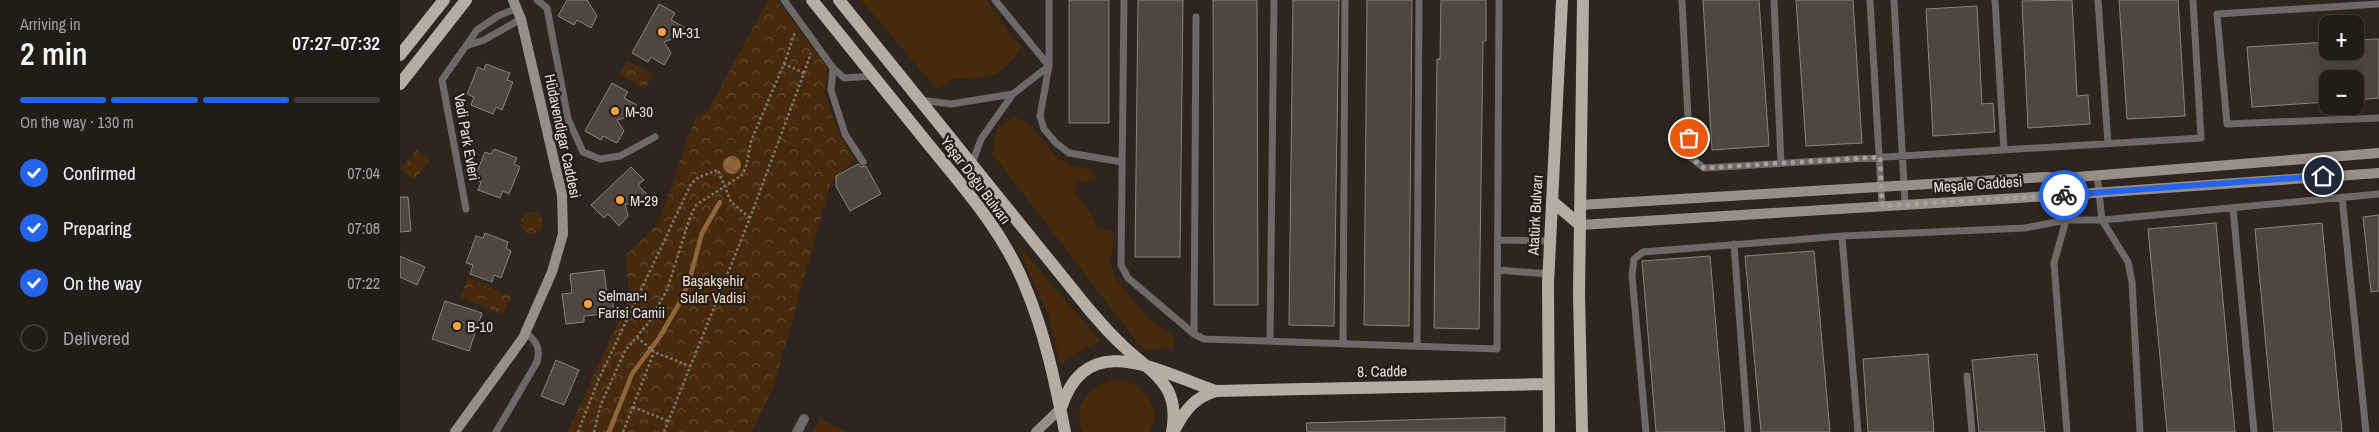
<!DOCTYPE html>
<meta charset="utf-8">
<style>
:root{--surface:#221c16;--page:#2e2923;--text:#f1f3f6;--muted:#a2a1a1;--line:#3f3a35;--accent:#2563eb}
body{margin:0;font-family:"Archivo Narrow",sans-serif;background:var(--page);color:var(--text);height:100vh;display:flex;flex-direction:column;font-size:19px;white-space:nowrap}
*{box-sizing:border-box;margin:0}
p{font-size:16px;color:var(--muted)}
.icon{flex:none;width:28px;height:28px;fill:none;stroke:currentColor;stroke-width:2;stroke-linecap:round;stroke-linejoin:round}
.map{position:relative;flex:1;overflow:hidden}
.details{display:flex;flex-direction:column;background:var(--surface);width:400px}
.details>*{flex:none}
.buttons{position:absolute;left:1919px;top:15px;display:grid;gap:10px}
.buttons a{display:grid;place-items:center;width:45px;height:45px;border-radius:10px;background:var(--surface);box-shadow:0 5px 20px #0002,0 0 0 1px var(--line);font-size:25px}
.pin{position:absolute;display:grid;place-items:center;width:42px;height:42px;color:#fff;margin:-21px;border:2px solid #fff;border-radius:50%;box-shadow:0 1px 5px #0007}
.courier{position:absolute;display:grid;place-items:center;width:50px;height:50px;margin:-25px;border:4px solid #2563eb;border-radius:50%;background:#fff;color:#222;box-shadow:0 1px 6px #0007}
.overview em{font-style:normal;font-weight:600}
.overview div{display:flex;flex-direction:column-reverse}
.overview{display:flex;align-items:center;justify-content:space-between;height:85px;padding:0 20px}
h1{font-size:32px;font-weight:600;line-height:38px}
.bar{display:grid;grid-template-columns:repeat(4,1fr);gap:8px 5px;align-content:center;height:60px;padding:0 20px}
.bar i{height:6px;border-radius:4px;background:var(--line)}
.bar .current{background:var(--accent)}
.bar p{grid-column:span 4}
ol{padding:0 20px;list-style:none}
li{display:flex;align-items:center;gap:15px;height:55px}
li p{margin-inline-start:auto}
li .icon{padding:5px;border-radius:50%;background:var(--accent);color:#fff;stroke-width:4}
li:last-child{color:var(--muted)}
li i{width:28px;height:28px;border:2px solid var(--line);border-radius:50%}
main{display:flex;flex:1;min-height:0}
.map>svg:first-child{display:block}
.grass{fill:#462a0b}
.park{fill:url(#park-crowns)}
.water{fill:url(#water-waves)}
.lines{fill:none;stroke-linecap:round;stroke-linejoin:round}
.stream{stroke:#8f653a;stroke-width:4.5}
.building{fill:#4f473f;stroke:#8c8279}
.path{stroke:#7e7771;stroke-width:2.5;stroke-dasharray:2.5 2.5;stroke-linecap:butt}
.lane{stroke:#6e6966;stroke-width:7}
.street{stroke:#6e6966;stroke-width:10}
.secondary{stroke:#968f89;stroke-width:10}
.primary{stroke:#b5aca4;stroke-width:12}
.done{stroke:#a7a09b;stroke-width:5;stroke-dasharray:0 9}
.route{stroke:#2563eb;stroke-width:6}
.poi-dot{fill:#f6a247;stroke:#231c15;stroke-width:2}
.labels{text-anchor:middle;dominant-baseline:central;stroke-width:4.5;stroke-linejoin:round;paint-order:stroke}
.poi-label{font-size:15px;fill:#e8e2de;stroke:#231c15;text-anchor:start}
.street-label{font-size:15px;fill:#e8e2de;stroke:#231c15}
.park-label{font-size:15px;fill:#f9dec6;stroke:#231c15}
</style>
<main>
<section class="details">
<div class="overview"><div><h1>2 min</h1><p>Arriving in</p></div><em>07:27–07:32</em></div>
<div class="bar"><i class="current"></i><i class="current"></i><i class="current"></i><i></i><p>On the way · 130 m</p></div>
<ol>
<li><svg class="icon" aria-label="check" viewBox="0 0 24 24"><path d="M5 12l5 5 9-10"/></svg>Confirmed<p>07:04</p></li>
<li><svg class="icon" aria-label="check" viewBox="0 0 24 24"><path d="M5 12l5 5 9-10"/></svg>Preparing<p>07:08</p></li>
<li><svg class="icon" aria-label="check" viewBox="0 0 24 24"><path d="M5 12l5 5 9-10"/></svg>On the way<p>07:22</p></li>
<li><i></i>Delivered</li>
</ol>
</section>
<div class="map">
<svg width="1979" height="432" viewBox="0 0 1979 432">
<defs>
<pattern id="park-crowns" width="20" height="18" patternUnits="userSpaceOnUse" patternTransform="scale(1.25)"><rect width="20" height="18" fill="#462a0b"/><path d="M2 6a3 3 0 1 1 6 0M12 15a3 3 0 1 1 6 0" fill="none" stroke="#61492e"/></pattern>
<pattern id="water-waves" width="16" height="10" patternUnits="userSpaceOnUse" patternTransform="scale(1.25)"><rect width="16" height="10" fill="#8f653a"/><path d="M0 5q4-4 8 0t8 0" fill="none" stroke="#6a543e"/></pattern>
</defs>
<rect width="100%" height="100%" fill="#2d251e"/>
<!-- grass -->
<path class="grass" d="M461,0H588L612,38L621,46L614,59L596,74L570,79H554L537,89Z
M615,117L632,126L657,158L672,165L691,169L698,179L685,182L677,180L675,194L688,209L697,227L711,230L714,240L710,263L716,279L747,317L775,338L773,348L743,350L592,153L598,127Z
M616,243L701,342C683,347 672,352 661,367L648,314Z
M718,379C744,384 761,405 750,432H683C670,405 692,383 718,379Z
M420,419L449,432H413Z"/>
<!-- park -->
<path class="park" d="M368,0H377L428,68L424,93L439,133L454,160L431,182L373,388L351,432H168L229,297L226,255L258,224L295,118L307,112Z
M226,60L253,74L245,89L219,75Z
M17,150L30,160L14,180L1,169Z
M121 223a11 11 0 1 1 22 0a11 11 0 1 1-22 0Z
M68,278L111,296L103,315L60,297Z"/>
<!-- water -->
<path class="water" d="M323 165a9 9 0 1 1 18 0a9 9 0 1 1-18 0Z"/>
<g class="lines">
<!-- stream -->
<path class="stream" d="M209,432L232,374L259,338L279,304L289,282L302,233L320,202"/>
</g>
<!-- building -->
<path class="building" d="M167,0H187L197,16L191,28L177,20L174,25L158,16Z
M669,0H709V123H669Z
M738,0H783L780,257H735Z
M813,0H857L858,305H814Z
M893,0H939L934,326L889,325Z
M967,0H1012L1009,326L964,325Z
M1041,0H1086V41H1083L1079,329L1034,328L1037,59H1040Z
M1303,0H1359L1369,146L1312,150Z
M1396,0H1453L1462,143L1406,146Z
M1672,0L1677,96L1688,95L1690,124L1628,128L1622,1Z
M1719,0H1778L1785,116L1727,119Z
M259,4L275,13L271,20L284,27L278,37L264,42L271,53L264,65L251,57L248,62L232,53Z
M1577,6L1582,104L1593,103L1595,132L1533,136L1526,9Z
M1979,39V98L1955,100V79H1928V102L1852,107L1847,47L1928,42V51H1955V40Z
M86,64L110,73L107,80L113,82L102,110L96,107L93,114L71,105L74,97L67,94L78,67L84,70Z
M212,83L228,92L224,98L237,105L231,116L217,120L224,131L217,143L203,136L201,140L185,131Z
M94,149L117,158L114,164L120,167L109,194L103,191L100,198L78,190L81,182L74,179L85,152L91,154Z
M458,164L461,167L466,166L481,194L450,211L436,186V176Z
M231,167L244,180L238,185L249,196L240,204H225L228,216L219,226L208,214L204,218L191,205Z
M0,197H8L11,231L0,232Z
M1979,215V291L1971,292L1963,217Z
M1816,223L1835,432H1767L1748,229Z
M1922,223L1942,432H1874L1855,229Z
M85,233L108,242L106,248L111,251L101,278L94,275L92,282L70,274L73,265L66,263L76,236L83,238Z
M1414,251L1430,432H1361L1345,256Z
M0,256L25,267L17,285L0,277Z
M1310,256L1325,432H1256L1242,261Z
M204,270L207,295H212L214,313L184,316V322L166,324L162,294L172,293L170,274Z
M45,301L82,313L69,351L32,339Z
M1528,354L1534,432H1468L1463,359Z
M1637,354L1645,432H1579L1572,360Z
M156,360L179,370L164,405L141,396Z
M1105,417V432H907L906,423Z"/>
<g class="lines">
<!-- path -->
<path class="path" d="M384,64L395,32
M404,73L411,53
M237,337L254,352L290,366
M233,407L268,421
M178,432L198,381L291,184L299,177L318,170L331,202L350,218
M194,432L201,404L225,351L249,322L267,290L290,217L296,205L342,175L347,164L351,141L384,64L404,73L350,218L264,432
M223,432L254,352"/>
<!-- lane -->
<path class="lane" d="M137,0L147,8L168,119L183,152L200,159L220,156L255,137
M384,0L433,68L431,90L445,134L463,162
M649,0V66L640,116L644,129L656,143L669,153L722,162
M724,0L721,265L728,278L794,334L804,339L1097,349L1099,0
M1282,0L1290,157L1304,168L1801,138L1793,0
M1374,0L1381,163
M1470,0L1482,206
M1494,0L1505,204
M1595,0L1604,150
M1698,0L1708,144
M1979,4L1817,14L1827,124L1979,118
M66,46L84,40L121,19
M433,68L444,78L473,76
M520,100L551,104L613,94
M572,164L581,139L613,94L649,66L595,0
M1697,174L1702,220L1728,262L1732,282L1740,432
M1664,178L1666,220L1654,263L1667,432
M1942,197L1966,432
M1833,208L1854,432
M66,209L42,80L77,30L98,16L117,8
M1442,236L1458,432
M1098,240L1150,241
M1334,244L1348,432
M1098,270L1149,274
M794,334L796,17
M870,341L874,0
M943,344L945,0
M1017,346L1019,0
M1567,376L1572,432
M96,432L137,362C141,347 136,342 126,332
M1246,432L1232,275L1234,259L1243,252L1442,236L1625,228L1666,220H1702L1979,194"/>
<!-- street -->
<path class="street" d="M397,432L404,419"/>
<!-- secondary -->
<path class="secondary" d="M1180,205L1645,177L1664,178L1979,153
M1180,225L1665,195L1979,173
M55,432L123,338L152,272L163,234L162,195L121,19L113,0
M636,432L661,408"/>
<!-- primary -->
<path class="primary" d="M412,0C451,48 490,97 529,145C565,189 604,233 625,286C645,333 655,382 665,432
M439,0L687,307C698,320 709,333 721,344C752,374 781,383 772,432
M0,55L44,0
M0,84L66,0
M1153,202L1180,225
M661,408C687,326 761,373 816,391
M775,429C785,410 795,397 816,391L1147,384
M1149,432L1148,284L1162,0
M1182,432L1179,294L1183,0"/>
</g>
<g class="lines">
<!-- done -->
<path class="done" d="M1289,138L1290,157L1304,168L1480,157L1482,206L1664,195"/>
<!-- route -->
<path class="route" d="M1664,195L1923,176"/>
</g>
<!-- markers -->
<g class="poi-dot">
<circle cx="262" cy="32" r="5"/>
<circle cx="215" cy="111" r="5"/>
<circle cx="220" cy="200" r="5"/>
<circle cx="188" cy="304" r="5"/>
<circle cx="57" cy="326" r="5"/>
</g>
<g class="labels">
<!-- poi labels -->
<g class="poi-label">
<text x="272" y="32">M-31</text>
<text x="225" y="111">M-30</text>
<text x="230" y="200">M-29</text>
<text x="198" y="295">Selman-ı<tspan x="198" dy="17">Farisi Camii</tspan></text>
<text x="67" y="326">B-10</text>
</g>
<!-- street labels -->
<g class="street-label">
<text transform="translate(163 136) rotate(78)">Hüdavendigar Caddesi</text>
<text transform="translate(67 137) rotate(80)">Vadi Park Evleri</text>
<text transform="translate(576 180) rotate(53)">Yaşar Doğu Bulvarı</text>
<text transform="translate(1578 184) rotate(-4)">Meşale Caddesi</text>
<text transform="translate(1135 215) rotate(-87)">Atatürk Bulvarı</text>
<text transform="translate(982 371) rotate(-1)">8. Cadde</text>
</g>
<!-- park labels -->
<g class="park-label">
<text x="313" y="280">Başakşehir<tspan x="313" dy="17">Sular Vadisi</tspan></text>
</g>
</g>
</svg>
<div class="buttons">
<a>+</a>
<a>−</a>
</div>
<div class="pin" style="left:1289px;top:138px;background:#ea580c"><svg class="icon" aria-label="bag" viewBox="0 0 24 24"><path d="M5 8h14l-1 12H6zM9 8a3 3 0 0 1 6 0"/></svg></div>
<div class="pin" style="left:1923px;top:176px;background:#1f2937"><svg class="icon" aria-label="home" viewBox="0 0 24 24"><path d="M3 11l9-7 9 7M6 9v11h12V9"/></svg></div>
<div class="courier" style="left:1664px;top:195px"><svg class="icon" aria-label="bike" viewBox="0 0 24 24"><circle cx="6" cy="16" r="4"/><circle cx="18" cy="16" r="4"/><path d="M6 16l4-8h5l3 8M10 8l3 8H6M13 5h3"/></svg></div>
</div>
</main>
